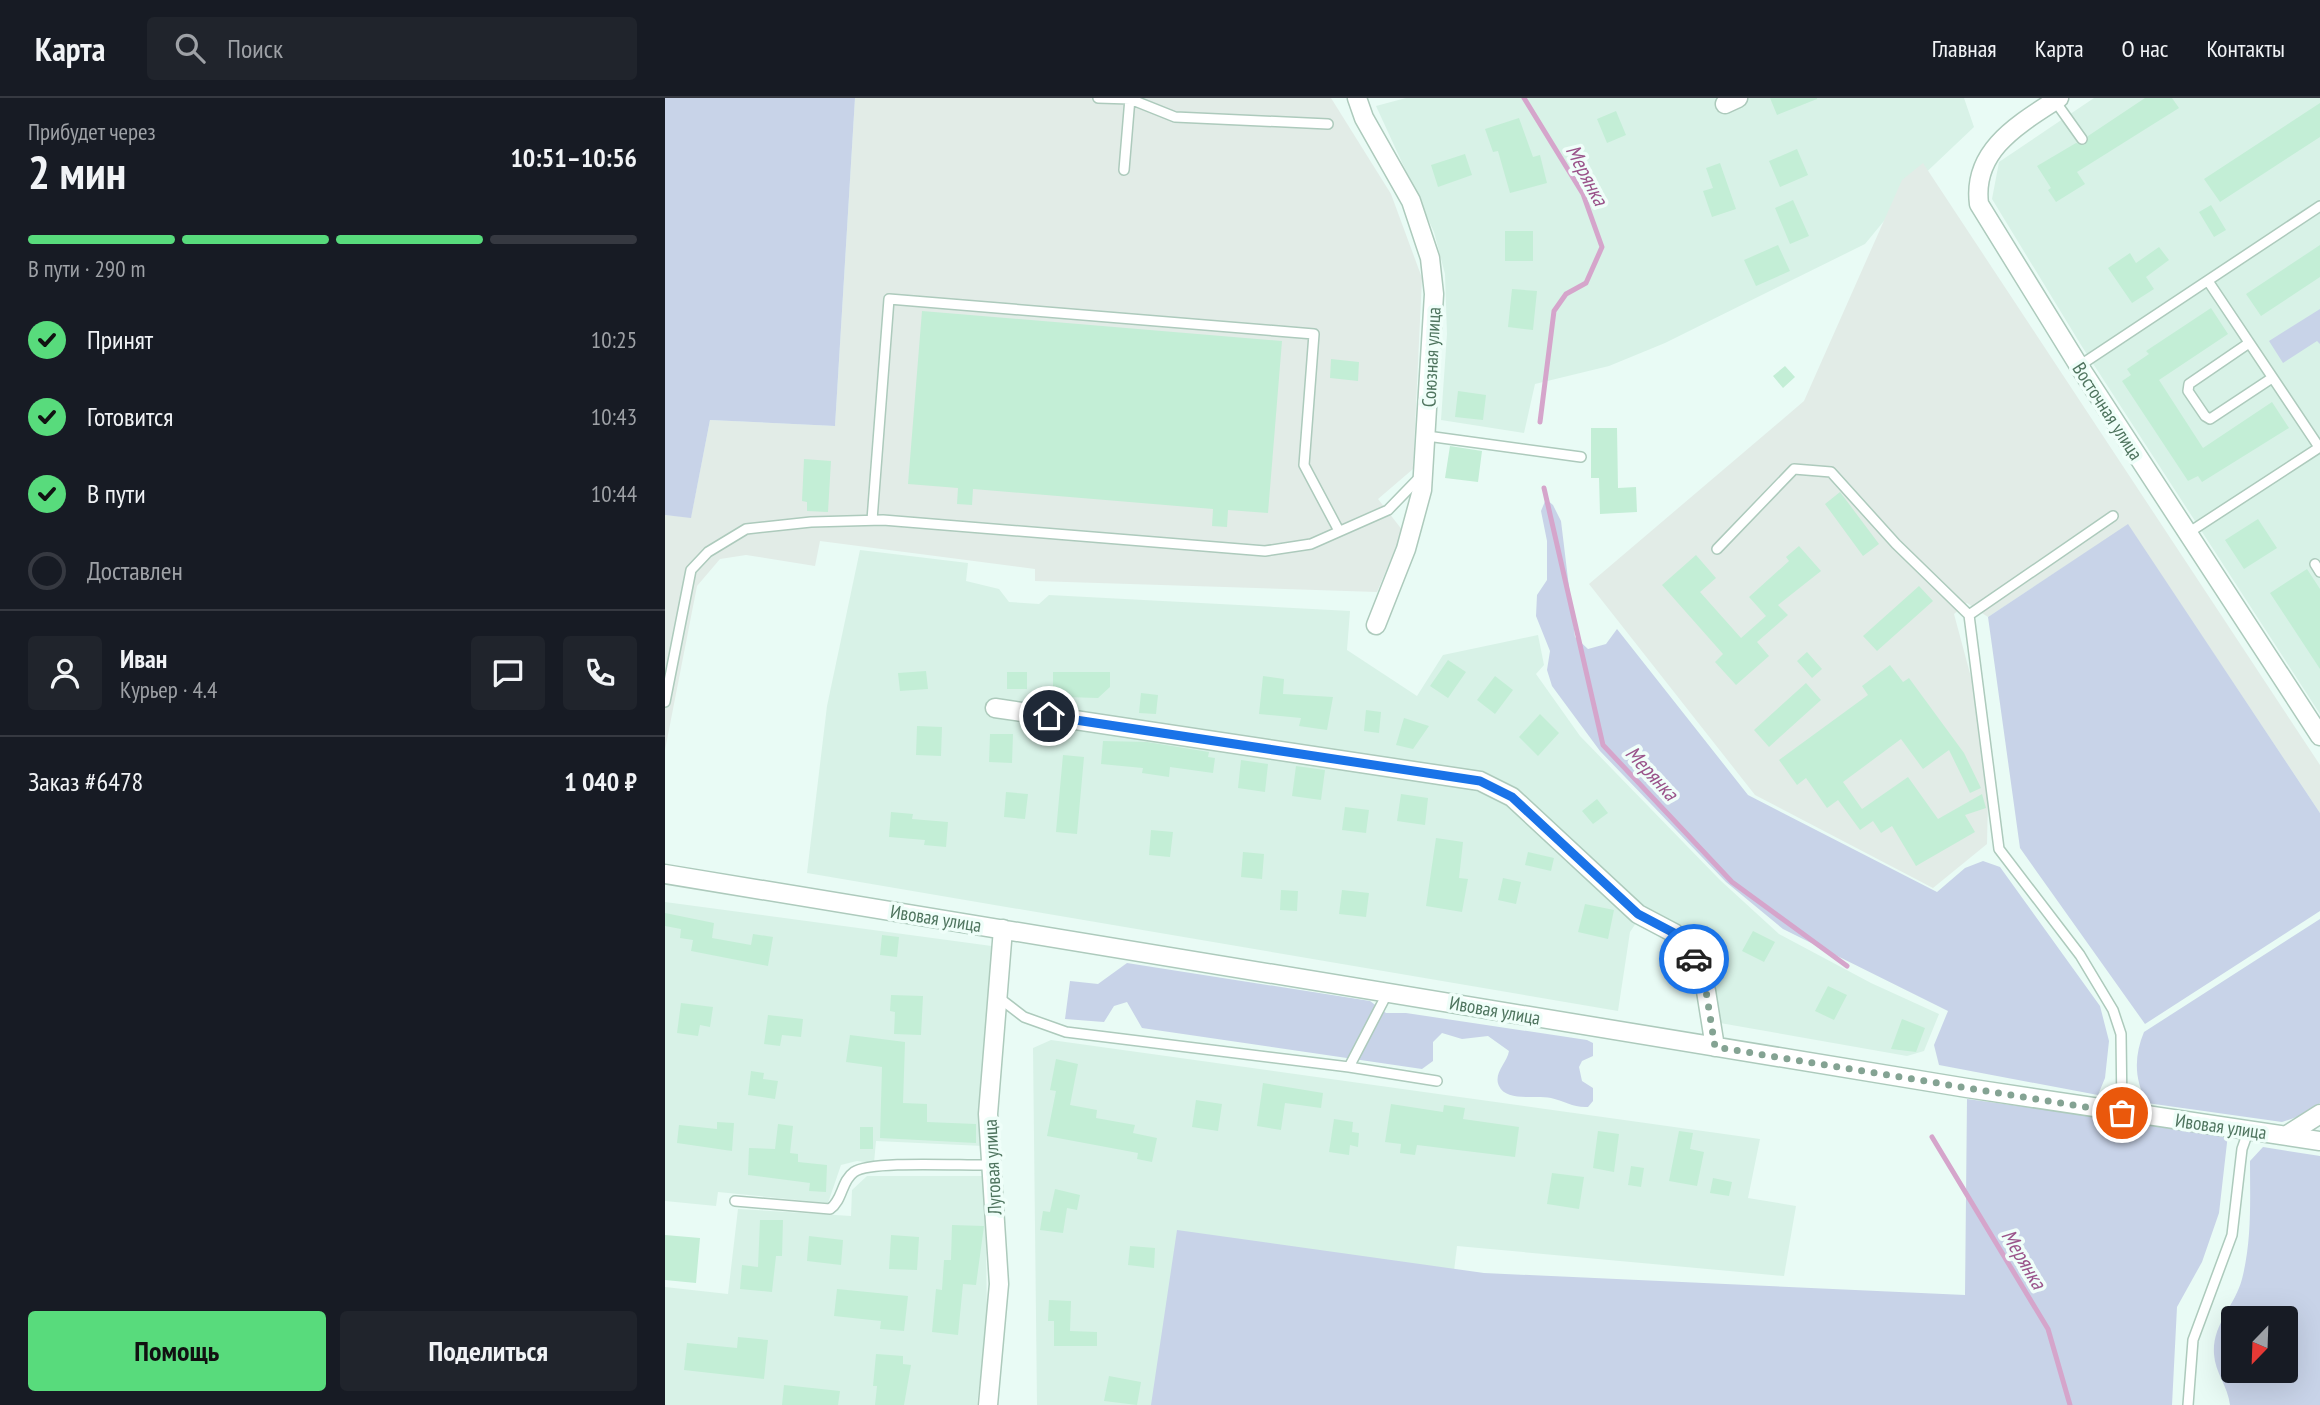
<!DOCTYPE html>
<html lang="ru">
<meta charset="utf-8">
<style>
:root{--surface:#171b24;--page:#20242c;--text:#f1f3f6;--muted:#9ea1a6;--line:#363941;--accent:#58db7c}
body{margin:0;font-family:"PT Sans Narrow",sans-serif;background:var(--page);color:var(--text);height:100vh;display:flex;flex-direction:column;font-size:26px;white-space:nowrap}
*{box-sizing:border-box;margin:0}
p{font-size:23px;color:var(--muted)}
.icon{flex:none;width:38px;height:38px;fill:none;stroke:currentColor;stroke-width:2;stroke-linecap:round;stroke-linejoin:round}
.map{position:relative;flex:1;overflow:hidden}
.drawer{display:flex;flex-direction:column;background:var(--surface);width:665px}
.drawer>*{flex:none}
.needle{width:46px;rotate:203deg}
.controls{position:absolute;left:1556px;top:1208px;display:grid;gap:14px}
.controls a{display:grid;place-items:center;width:77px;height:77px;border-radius:7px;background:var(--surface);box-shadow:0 7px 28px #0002;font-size:35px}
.pin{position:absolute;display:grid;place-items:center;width:60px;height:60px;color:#fff;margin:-30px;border:4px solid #fff;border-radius:50%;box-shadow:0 2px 7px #0007}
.courier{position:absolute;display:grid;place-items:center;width:70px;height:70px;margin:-35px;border:5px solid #1a73e8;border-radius:50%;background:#fff;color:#222;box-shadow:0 2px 9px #0007}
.overview em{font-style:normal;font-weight:800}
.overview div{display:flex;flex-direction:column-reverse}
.overview{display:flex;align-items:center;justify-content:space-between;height:119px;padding:0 28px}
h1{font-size:46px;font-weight:800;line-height:52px}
.bar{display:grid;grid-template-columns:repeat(4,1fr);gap:10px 7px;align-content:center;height:84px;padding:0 28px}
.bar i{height:9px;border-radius:5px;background:var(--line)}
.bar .current{background:var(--accent)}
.bar p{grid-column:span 4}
.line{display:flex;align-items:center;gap:18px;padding:0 28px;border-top:2px solid var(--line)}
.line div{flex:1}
.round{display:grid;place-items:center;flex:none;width:74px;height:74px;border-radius:7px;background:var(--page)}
ol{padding:0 28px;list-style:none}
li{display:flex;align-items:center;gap:21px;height:77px}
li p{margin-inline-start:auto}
li .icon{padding:7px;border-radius:50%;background:var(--accent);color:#111;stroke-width:4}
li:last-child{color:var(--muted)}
li i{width:38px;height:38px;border:4px solid var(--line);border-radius:50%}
.cta{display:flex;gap:14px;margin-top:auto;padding:14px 28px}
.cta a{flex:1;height:80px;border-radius:7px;background:var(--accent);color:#111;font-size:28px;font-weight:800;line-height:80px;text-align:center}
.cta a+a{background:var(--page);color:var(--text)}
header{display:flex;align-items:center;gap:42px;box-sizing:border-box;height:98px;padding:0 35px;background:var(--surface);border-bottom:2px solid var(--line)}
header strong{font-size:33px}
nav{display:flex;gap:38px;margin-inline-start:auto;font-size:24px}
.search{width:490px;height:63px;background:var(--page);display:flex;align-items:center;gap:18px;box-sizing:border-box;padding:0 24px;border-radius:7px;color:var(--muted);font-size:26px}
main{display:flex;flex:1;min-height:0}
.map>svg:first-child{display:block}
.residential{fill:#d8f2e7}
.industrial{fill:#e2ece7}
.green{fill:#c8d3e8;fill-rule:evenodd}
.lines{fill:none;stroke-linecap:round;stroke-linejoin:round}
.stream{stroke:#d5a5cb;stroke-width:5}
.building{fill:#c3eed6}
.lane-casing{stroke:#adcabc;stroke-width:12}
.street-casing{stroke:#adcabc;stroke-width:21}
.lane{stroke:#fff;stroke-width:9}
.street{stroke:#fff;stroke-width:18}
.done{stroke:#84a393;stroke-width:7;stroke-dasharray:0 12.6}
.route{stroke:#1a73e8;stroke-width:9}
.labels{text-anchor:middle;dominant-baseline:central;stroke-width:7;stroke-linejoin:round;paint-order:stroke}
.street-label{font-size:19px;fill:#4e745e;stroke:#effef9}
.water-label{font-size:21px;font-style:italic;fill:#9a538a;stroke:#effef9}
</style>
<header>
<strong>Карта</strong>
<div class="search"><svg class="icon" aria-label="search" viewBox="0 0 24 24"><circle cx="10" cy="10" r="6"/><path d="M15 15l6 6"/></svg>Поиск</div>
<nav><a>Главная</a><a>Карта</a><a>О нас</a><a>Контакты</a></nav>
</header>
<main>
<section class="drawer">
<div class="overview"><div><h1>2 мин</h1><p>Прибудет через</p></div><em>10:51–10:56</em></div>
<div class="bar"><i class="current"></i><i class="current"></i><i class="current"></i><i></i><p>В пути · 290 m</p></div>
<ol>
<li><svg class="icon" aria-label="check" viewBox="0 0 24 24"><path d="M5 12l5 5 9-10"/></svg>Принят<p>10:25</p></li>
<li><svg class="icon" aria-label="check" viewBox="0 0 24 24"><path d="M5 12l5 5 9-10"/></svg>Готовится<p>10:43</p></li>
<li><svg class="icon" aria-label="check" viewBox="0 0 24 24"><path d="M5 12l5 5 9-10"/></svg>В пути<p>10:44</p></li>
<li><i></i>Доставлен</li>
</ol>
<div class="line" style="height:126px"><a class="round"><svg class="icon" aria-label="person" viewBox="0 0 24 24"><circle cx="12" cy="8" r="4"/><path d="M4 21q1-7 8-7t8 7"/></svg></a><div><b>Иван</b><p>Курьер · 4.4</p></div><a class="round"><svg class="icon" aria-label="chat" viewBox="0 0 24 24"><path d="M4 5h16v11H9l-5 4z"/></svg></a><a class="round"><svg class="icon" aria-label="phone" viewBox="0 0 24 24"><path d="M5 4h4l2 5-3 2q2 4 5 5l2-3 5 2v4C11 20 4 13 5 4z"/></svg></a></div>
<div class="line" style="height:91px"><div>Заказ #6478</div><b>1 040 ₽</b></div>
<div class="cta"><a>Помощь</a><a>Поделиться</a></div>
</section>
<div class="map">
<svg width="1655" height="1307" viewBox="0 0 1655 1307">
<rect width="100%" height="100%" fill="#e9fbf5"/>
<!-- residential -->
<path class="residential" d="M741,0H1299L1309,29L1251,84L1200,146L1000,245L944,268L870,286L859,335L776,322L782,236L780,176L769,134L711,8Z
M1429,0H1655V616L1416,247L1327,101L1334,64Z
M195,452L303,465L301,483L334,491L344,504L374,506L384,497L685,513L682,552L752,598L778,557L873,537L879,567L871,576L915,638L1055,782L1114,836L1206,885L1274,916L1259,953L1242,958L1055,925L1035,853L1022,835L979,813L965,834L953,913L142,775L162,608Z
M0,804L334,849L318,1048L211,1043L209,1065L192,1063L176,1067L163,1105L53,1094L51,1108L0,1103Z
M386,942L1095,1041L1083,1100L1131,1108L1119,1178L792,1148L787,1190L511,1307H372L368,950Z
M202,1078H320L322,1220L312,1307H0V1189L63,1196L73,1111L186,1118L187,1092Z"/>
<!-- industrial -->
<path class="industrial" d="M190,0H666L726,96L757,180L748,371L713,401L738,433L712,494L370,483V471L155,443L150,468L81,457L55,461L32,488L0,652V417L26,419L45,322L170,328Z
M1258,65L1655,667V715L1463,427L1323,519L1302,505L1289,516L1307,583L1323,700L1322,746L1268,790L1090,697L924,486L1139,303L1237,82Z"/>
<!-- green -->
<path class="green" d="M0,0H190L170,328L45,322L26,420L0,417Z
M1655,211V246L1652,243L1618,265L1604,243Z
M881,401L888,407L896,423L910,539L923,551L941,546L952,531L1083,697L1272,794L1300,770L1318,763L1335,769L1435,908L1444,943L1440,980L1433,997L1274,967L1269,947L1283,913L1118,831L1061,784L935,653L887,588L882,572L885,553L871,518L872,497L882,482V443L876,413Z
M1463,426L1655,715V813L1480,926L1355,750L1323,519Z
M1655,821V1005L1635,1018L1617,1024L1482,1005C1469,981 1469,958 1479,934Z
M462,865L705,903L721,915H741L922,942L928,945V958L917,963L914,969L917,983L928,990V1003L923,1009C909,1010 899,1003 886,1000C872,997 841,1004 834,988C828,975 842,965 844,953L823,938L797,941L777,935L768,944V963L757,971L477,930L462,904L449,908L439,924L400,921L405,883L433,886Z
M1302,1001L1563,1036L1554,1115L1537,1164L1512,1209L1507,1307H486L512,1132L819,1175L1300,1197Z
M1598,1049L1655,1058V1307H1565C1563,1288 1550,1275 1549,1256C1547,1226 1570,1208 1577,1181C1587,1142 1585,1104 1585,1063ZM1568,1220H1620V1272H1568Z"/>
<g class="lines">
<!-- stream -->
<path class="stream" d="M859,0L918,96L937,149L921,185L901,196L889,213L875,324
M879,390L938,647L1067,784L1182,868
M1267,1039L1383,1231L1405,1307"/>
</g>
<!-- building -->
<path class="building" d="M1105,0H1152V1L1112,17Z
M1480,0H1507L1514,10L1412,74L1420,86L1391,104L1383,92L1386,90L1372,68L1411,45L1420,47L1423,38Z
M1655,5V39L1555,104L1539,81Z
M951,13L961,37L942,45L932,21Z
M854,20L868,59L875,57L882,85L845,95L833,53L828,54L820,31Z
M1132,51L1143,77L1115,89L1104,63Z
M800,56L807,77L773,89L766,67Z
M1055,65L1071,111L1047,119L1038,93L1048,90L1041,70Z
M1128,102L1144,138L1125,146L1110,110Z
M1546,107L1561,132L1549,139L1534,114Z
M840,133H868V163H840Z
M1113,147L1125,173L1091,188L1079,162Z
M1655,147V179L1596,218L1581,196Z
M1494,149L1504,162L1481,179L1489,191L1467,205L1443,170L1465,155L1471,165Z
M847,191L872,193L868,232L843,229Z
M1546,210L1563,236L1494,282L1538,350L1607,304L1624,330L1537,384L1533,378L1523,383L1457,283L1466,277L1462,271L1484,256L1481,253Z
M257,213L617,243L603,415L563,412L562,429L547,428L548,411L308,391L307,407L292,406L293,390L243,386Z
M666,261L694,264L693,283L665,280Z
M1120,268L1130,279L1118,290L1108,278Z
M793,293L821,297L818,322L790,319Z
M926,330H952L953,390L971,389L972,414L935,416L934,380H926Z
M785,348L817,353L813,384L780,380Z
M139,361L166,363L163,414L142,413V404L137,403Z
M1175,394L1214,446L1198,458L1160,406Z
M1593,421L1612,450L1579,471L1560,442Z
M1134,448L1156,473L1113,507L1123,517L1092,544L1104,558L1071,587L1050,564L1058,556L997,487L1031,457L1051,480L1035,494L1076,540L1101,518L1084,499L1124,463L1121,459Z
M1642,471L1655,491V571L1605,495Z
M1254,488L1268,503L1212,553L1198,538Z
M1142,554L1157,571L1147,580L1132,563Z
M783,562L801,574L783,600L765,588Z
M1225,567L1238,584L1244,580L1299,655L1316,690L1305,695L1284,652L1258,671L1236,641L1178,684L1197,711L1243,679L1273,721L1317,696L1321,710L1300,717L1310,734L1251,768L1227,728L1216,735L1208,723L1195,732L1173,702L1162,710L1141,680L1132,687L1114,662L1203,597L1197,588Z
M261,573L263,591L235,593L233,575Z
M342,574H362V591H342Z
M388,574H445V589L433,600L400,599L388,593Z
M598,578L619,581L618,596L668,599L662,632L634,628L636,620L594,616Z
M830,578L848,592L830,616L812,602Z
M1141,585L1156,602L1104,649L1089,632Z
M476,595L493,597L491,616L474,615Z
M701,612L716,614L714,635L699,633Z
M875,616L894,635L873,658L854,639Z
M739,620L764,628L748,651L731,647Z
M252,628L277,629L276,658L251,657Z
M325,636H348L347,665L324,664Z
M438,643L482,644L544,654L543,659L550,660L548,675L505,669L504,679L477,675L478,670L436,666Z
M398,657L419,659L412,736L391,734Z
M576,662L603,666L600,694L573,690Z
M631,668L660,672L656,702L627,698Z
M341,694L363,696L360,721L339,719Z
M736,696L763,700L760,727L732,723Z
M932,701L943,715L928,726L917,713Z
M680,709L704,712L701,735L677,732Z
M226,714L248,716L247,721L283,724L281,749L259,747L260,742L224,739Z
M486,732L508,734L505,759L484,757Z
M771,740L798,744L794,780L803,781L797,814L761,808Z
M578,754L599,756L597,781L576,779Z
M863,754L889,760L886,773L860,767Z
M838,780L856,784L851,806L833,802Z
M616,792L633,793L632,813L615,812Z
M677,792L704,795L701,819L674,816Z
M920,806L949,812L943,841L913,834Z
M0,815L49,825L47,840L86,847L88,836L108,839L103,868L26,853L28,842L15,840L16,831L0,828Z
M1088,833L1110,844L1099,864L1077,853Z
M217,837L234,839L232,859L215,857Z
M1163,888L1182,897L1169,922L1150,913Z
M226,897L258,898L256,937L229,936L230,914L225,913Z
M16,905L48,909L45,929L35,927L33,938L12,935Z
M103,917L138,921L136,939L117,937L115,948L99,946Z
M1237,921L1260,930L1251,954L1226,951Z
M185,937L240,944L238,1005L262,1006V1024L311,1026V1045L215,1040L217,969L181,964Z
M391,961L413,966L405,1007L432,1012L431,1020L470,1027L468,1035L492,1040L487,1064L472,1061L473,1055L382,1038L391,993L385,992Z
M86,973L99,975L98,981L113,983L110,1001L83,997Z
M598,985L658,995L656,1010L620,1005L616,1032L592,1028Z
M531,1002L557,1006L553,1033L527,1029Z
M726,1006L778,1014L779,1007L800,1010L798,1021L854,1029L850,1059L752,1047L750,1057L735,1055L736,1046L720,1044Z
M669,1021L688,1024L687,1034L694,1035L693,1049L685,1047L684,1057L664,1054Z
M52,1024L69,1025L67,1053L12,1045L14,1027L52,1031Z
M113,1026L128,1028L125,1055L133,1056V1064L162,1067L161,1094L144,1093L145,1085L83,1077L84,1050L110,1051Z
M195,1029H208V1051H195Z
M933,1033L954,1036L949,1074L928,1070Z
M1014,1033L1028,1035L1025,1051L1039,1054L1032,1088L1004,1083Z
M966,1068L979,1070L976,1089L963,1087Z
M887,1075L919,1079L914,1111L882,1106Z
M1048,1080L1067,1084L1064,1098L1045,1095Z
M390,1091L415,1097L412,1112L402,1110L398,1135L375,1132L378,1113L385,1114Z
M95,1122H118L117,1158H111L107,1194L75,1191L77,1167L93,1169Z
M287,1127L319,1128L311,1187L298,1186L293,1237L267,1234L271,1191L277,1192L279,1162H286Z
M0,1137L35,1140L31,1185L0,1182Z
M226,1137L254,1139L252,1172L224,1171Z
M144,1138L178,1142L176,1167L142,1163Z
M465,1148L490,1150L489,1170L463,1167Z
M172,1191L243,1198L239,1233L215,1231L216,1223L169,1218Z
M384,1202L406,1203L405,1233L432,1234V1248H389V1223H383Z
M73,1239L103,1242L99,1281L19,1272L22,1245L72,1250Z
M211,1256L238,1258V1266L246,1267L239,1307H210L212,1288H208Z
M444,1278L476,1284L472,1307L439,1303Z
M119,1287L175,1293L173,1307H117Z"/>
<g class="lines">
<!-- lane casing -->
<g class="lane-casing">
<path id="lane" d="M433,0L465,1L510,19L663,26
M1390,3L1417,41
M459,72L465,0
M1543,183L1654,349
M1584,245L1524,286L1523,293L1540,318L1545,321L1607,280
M1414,268L1655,108
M762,338L916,359
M1448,418L1304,517L1334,751L1415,857L1448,912L1456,936L1457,1015
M207,422L224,201L649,236L639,367L673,431
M1523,435L1655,349
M1052,451L1129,371L1166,374L1231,446L1304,517
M1650,466L1655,474
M0,604L26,472L43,454L81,431L146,424L218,422L600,453L646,446L723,412L755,379
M333,899L359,919L401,934L684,969L723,894
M684,969L772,983
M70,1103L165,1111C178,1102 176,1083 189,1074C206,1062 300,1068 326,1067
M1523,1307L1528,1242L1567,1137L1577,1051L1584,1031"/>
</g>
<!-- street casing -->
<g class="street-casing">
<path id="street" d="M692,0L699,20L746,103L765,160L769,196L757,392L741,451L711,527
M1394,0C1354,26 1307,52 1314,106L1414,268L1655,638
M1060,6L1073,0
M330,610L815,683L847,699L973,816L1009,835L1027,855L1041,893L1050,949
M0,776L1302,990L1655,1043
M1622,1037L1655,1016
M323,1307L334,1186L323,1016L338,831"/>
</g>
<!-- lane -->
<use href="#lane" class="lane"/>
<!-- street -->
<use href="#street" class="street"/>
</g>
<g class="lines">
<!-- done -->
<path class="done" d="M1029,861L1041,893L1050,949L1457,1015"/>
<!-- route -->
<path class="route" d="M384,618L815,683L847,699L973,816L1009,835L1029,861"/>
</g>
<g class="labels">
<!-- street labels -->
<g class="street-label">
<text transform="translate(766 259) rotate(-87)">Союзная улица</text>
<text transform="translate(1443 313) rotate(57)">Восточная улица</text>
<text transform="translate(271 820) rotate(9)">Ивовая улица</text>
<text transform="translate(830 912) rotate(10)">Ивовая улица</text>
<text transform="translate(1556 1028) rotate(8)">Ивовая улица</text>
<text transform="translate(327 1069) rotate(-93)">Луговая улица</text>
</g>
<!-- water labels -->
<g class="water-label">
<text transform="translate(922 77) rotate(62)">Мерянка</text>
<text transform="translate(987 675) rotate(47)">Мерянка</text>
<text transform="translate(1359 1161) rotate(59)">Мерянка</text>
</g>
</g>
</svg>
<div class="controls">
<a><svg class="needle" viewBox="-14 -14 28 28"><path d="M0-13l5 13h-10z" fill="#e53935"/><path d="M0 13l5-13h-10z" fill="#9ea1a6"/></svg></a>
</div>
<div class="pin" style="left:1457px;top:1015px;background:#ea580c"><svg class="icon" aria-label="bag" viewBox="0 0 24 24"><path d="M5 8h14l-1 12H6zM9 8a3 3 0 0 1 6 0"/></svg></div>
<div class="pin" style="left:384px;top:618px;background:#1f2937"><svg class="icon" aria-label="home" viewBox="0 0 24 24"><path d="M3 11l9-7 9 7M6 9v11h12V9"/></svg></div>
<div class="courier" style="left:1029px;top:861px"><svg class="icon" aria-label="car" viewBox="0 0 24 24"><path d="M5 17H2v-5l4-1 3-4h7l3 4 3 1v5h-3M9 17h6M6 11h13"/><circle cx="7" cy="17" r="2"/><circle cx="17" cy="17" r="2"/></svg></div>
</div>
</main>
